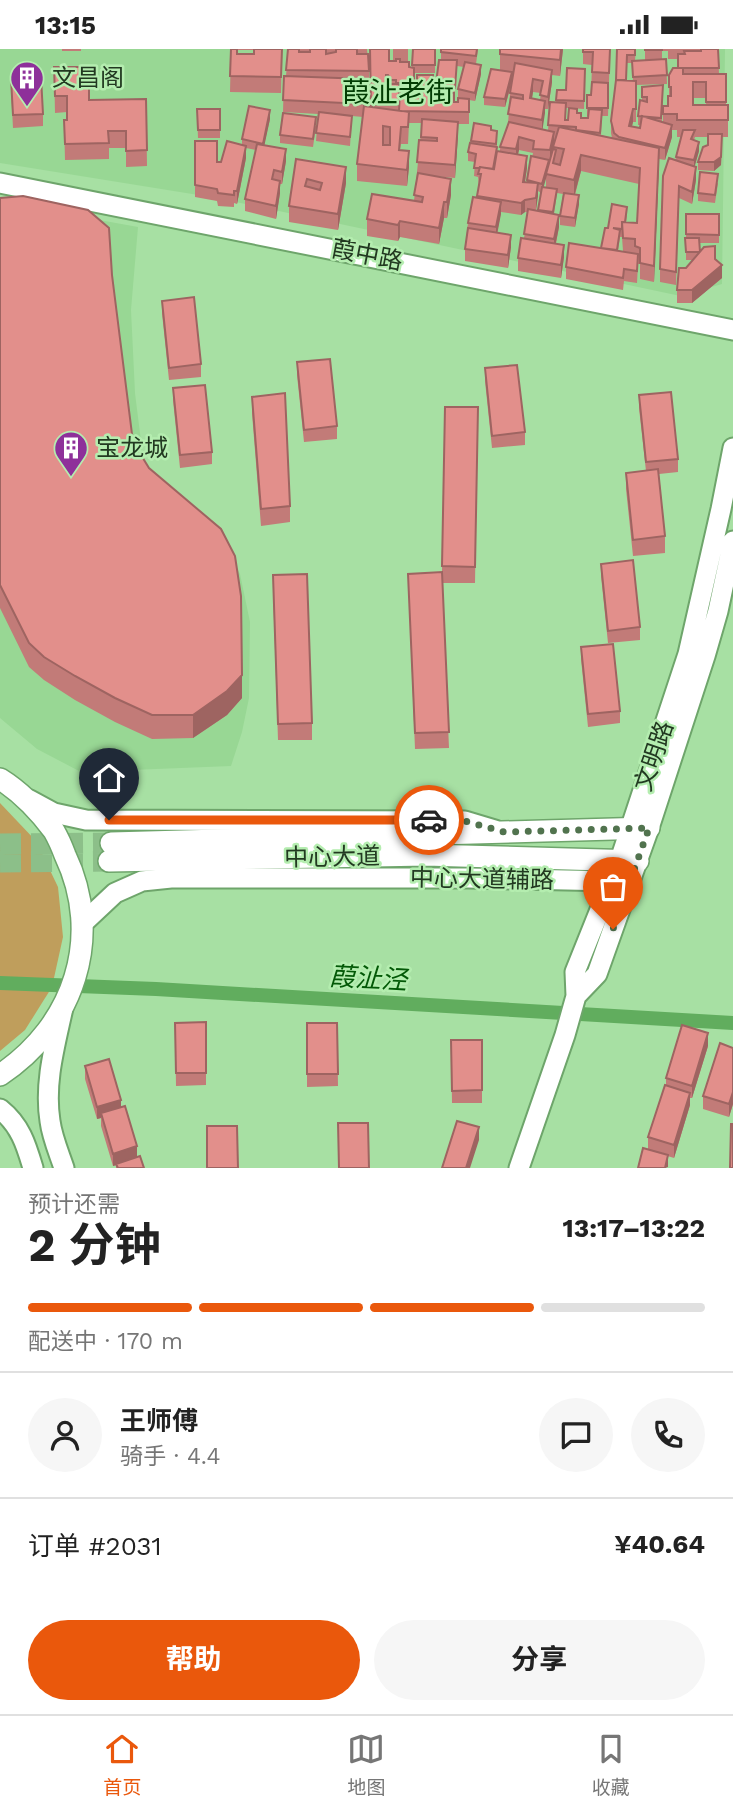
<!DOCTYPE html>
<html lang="zh">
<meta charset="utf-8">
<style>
:root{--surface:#fff;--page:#f6f6f6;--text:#222;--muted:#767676;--line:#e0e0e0;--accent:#ea580c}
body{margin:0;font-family:"Work Sans","Noto Sans SC",sans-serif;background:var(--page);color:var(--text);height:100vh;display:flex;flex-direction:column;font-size:26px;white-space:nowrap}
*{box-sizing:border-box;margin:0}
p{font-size:23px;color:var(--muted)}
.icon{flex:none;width:38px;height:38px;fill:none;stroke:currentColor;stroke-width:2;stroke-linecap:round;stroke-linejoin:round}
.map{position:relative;height:1119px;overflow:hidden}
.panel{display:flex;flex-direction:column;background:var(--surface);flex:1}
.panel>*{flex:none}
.pin{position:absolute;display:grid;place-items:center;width:60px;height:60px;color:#fff;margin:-72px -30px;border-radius:50% 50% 50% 0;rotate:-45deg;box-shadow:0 0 7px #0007}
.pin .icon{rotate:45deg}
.courier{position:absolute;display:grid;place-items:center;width:70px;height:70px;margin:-35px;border:5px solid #ea580c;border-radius:50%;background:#fff;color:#222;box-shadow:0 2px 9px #0007}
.headline em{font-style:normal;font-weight:700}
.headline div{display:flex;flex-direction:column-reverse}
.headline{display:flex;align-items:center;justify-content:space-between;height:119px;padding:0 28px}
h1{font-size:46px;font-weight:700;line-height:52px}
.bar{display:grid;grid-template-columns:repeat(4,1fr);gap:10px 7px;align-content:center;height:84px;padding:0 28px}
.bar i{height:9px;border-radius:5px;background:var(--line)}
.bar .on{background:var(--accent)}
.bar p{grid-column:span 4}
.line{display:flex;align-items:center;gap:18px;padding:0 28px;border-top:2px solid var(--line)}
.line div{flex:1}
.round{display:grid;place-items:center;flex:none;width:74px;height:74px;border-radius:37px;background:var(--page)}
.primary-button{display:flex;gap:14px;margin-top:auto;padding:14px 28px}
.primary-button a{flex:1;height:80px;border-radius:42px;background:var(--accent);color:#fff;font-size:28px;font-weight:700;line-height:80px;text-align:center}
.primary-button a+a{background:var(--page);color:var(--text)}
.status{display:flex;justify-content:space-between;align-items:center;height:49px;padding:0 35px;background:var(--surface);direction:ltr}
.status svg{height:19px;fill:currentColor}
.dock{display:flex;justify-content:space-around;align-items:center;height:98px;border-top:2px solid var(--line);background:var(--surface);font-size:19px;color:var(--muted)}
.dock a{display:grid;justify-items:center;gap:4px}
.dock .on{color:var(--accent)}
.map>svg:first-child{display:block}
.built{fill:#98d794}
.green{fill:#bf9e5c}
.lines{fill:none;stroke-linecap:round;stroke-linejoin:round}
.canal{stroke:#61ad5e;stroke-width:14}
.primary-tunnel{stroke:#8cbf89;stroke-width:21;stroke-dasharray:21 10;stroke-linecap:butt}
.secondary-casing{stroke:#6ea56b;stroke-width:23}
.primary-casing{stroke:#6ea56b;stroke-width:24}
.secondary{stroke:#fff;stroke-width:19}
.primary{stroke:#fff;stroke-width:21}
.wall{fill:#c27b78;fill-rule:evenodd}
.shaded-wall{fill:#9e6461}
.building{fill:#e28f8b;stroke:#9e6461;stroke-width:2;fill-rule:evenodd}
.done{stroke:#51734e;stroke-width:7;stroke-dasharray:0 12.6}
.route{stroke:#ea580c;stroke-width:9}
.labels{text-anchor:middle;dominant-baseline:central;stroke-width:5;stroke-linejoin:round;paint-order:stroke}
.poi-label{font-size:24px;fill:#223921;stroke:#b4edaf;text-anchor:start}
.street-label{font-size:24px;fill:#223921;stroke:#b4edaf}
.water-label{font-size:26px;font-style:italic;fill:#035907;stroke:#b4edaf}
.quarter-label{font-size:28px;fill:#013c03;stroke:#b4edaf}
</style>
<div class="status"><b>13:15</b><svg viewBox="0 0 49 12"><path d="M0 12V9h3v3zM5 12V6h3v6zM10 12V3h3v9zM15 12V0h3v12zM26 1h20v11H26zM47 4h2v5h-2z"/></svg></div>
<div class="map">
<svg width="733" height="1119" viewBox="0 0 733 1119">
<rect width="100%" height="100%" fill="#a7e0a3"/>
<!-- built -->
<path class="built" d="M0,0H725L722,235L701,241L690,249L217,149L0,114Z
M0,153L138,178L131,261L135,344L144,416L223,491L240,525L250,573L249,649L242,683L231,717L81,723L37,700L0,669Z"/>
<!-- green -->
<path class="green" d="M0,754L36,792L58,838L63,888L52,938L25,981L0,1002Z"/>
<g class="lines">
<!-- canal -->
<path class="canal" d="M0,934L156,940L733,974"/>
<!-- primary-tunnel -->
<path class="primary-tunnel" d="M0,795L111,794
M0,813L109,812"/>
<!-- secondary casing -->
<g class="secondary-casing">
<path id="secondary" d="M0,134C244,184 489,231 733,281
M30,751L54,764L86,771L465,772L495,781
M83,874L115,844L142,832L171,829H468L612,832L620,825
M576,947L597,925L649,779L705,607L718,562L733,492
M63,959C55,996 44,1034 50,1072C52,1088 59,1104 64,1119
M0,1060C20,1076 26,1095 33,1119
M519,1119L565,986L576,947L575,923L620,811L688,605L721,460L733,399"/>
</g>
<!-- primary casing -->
<g class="primary-casing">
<path id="primary" d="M0,730C21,743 39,762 54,782C58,789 62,798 65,806C104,888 74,977 0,1026
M111,794L649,779
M109,812L426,806L638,812"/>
</g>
<!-- secondary -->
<use href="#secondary" class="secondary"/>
<!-- primary -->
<use href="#primary" class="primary"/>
</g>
<!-- wall -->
<path class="wall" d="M62,0H81V2H62Z
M231,0H282L281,44L230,43ZM237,1H253V5H237Z
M288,0H367L369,22V39H365V57L371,58L370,0L389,12H393V0H408V13L409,18H412L413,0H435V24H414V41H417V26L433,35H436L439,11H441V0H478L476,15L481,25L475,52L469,51V75H458L455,129L433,127L451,146L447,169H444L439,195L400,188L398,192L367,187V170L414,152L422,74H409L408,95H401L400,101L409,118L407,137L357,132V115L363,68L352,67L350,97L316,92L318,65L283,63L284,27H286ZM457,17L464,18L458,40V49H462L458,53H454Z
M500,0H563L560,27L552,26V33L548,60H545L542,81L548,82L550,53L556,54L557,41H566L585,20L584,60L570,59L577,64L581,69H588V67H587V46H591L592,16L583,15V0H610L608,67H602L601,86L612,89L611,84V72L616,33L617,0H636L635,11H645V0H718L719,25H726V56H728V88H722L721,116L714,122L698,121V113L708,96V88H695L694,91L699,102L694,118L696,131L692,155L679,149L676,236L660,233V220L676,108L681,88H677V81H672V88L665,111L659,110L654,233L640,230V215H638L637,234L624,232L623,241L566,230V218L601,199L608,179L627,166L626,174H637L639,135L581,122L575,146L579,155L575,178L560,176V167L563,145L557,144L554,165L559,178L556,194L564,208L561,229L518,222V209L524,189L528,163H525L521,166L501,163L497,184L511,198L508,219L465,212V200L468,174L477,148L479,137L478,128L474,127L475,113L468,112V103L471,94L474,74L491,81L497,91V104L500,102V98L508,76L510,44L512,33L505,58L484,56V48L500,21ZM662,0L663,2H668V10H678V19L669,26V47L668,57H663V73H662L663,36L642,38V51L638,67V76H641L640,79L632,77L633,73H636V36L667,35L666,10H662ZM627,14H632L633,32L626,31ZM509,22L513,23L512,30ZM533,43L541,44L540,51L532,49ZM693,49H706V56H693ZM566,59H569L568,71H566ZM519,101L533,104L527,133H525L527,119L518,105ZM546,128V139L543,138ZM538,142L541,144L538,162L536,161ZM620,188H622L623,202H618Z
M54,18L82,29L89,51L146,50L147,117L126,118V99H109V110L65,111L64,71H67V63L55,64Z
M11,41L43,65V77L13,79Z
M197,60H220V89H198Z
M270,70L264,96L286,112L282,135H280V144L276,170L245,162V150L256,101L246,99V109L237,155L234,154V158L218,157L217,152L195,148V92L217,113H221L242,96V90Z
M316,77L313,98L280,94V86Z
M296,110L346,134L338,181L289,173V157Z
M718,134L715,154L698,152V144Z
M0,149L112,226L133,393L242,649L227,666L193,689L152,690L115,673L75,651L44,631L29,618L0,559Z
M686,165H719V194H699L700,203L715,211L722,229L692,254H677V241L692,211H686Z
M162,252L201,315V328L169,331L162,264Z
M297,313L337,377V390L304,393L297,326Z
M485,319L525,383V396L492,399L485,332Z
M173,339L212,403V415L180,419L173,351Z
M639,346L678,410V423L659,425L665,487V504L633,507L626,440V424L646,422L639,359Z
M252,348L290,457V473L261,477L252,364Z
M445,358H478L475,534H442L449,699L415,700L408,525L442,523Z
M601,515L640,578V591L608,594L601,527Z
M273,542L312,674V691H278Z
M581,598L620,662V674L588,678L581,610Z
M206,973V1036L176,1037L175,974Z
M307,974H337L338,1037L307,1038Z
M451,991H482V1054H452Z
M708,997L692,1049H690V1056L674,1109L648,1101V1088L666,1036V1029Z
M733,999V1055L729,1068L703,1060V1047Z
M85,1017L121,1058L137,1108L144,1119H116V1116L113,1117L101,1077V1069L97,1070L85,1030Z"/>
<!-- shaded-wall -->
<path class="shaded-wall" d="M561,0H563L560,27V11Z
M481,16V25L475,52V44Z
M552,21V33L548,60V48Z
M512,23V31L505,58V50Z
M533,30V43L530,61V49Z
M545,52V64L542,84V71Z
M633,60V73L629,89V77Z
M270,61V70L263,103V95Z
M458,73V86L455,129V116Z
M672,76V88L665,111V99Z
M554,83V96L550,114V101Z
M519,88V101L516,113V100Z
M699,93V102L694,120V111Z
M722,93L721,116L714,122V113Z
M246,97V109L237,155V142Z
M659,99V115L654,233V217Z
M286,100V112L282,135V123Z
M409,102V118L407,137V121Z
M581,106V122L574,148V131Z
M527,107V119L523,145V133Z
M549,111V119L542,144V135Z
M346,118V134L338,181V165Z
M696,118V131L692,155V143Z
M451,130V146L447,169V153Z
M280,132V144L276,170V157Z
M538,134V147L536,161V149Z
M579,146V155L575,178V169Z
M525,151V163L521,166V154Z
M444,153V169L439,195V179Z
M501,153V165L496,191V178Z
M559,166V178L554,203V190Z
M400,172V188L398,192V176Z
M511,186V198L508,219V206Z
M564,196V208L561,229V216Z
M722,216V229L692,254V241Z
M242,626V649L227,666L193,689V666Z
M708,984V997L692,1049V1037Z
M733,1043V1055L729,1068V1055Z
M690,1044V1056L674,1109V1096Z
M121,1051V1063L101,1064V1069L97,1070V1058Z
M479,1078V1091L470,1119H466Z
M137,1097V1110L113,1117V1105Z
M668,1106V1118L665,1119Z"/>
<!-- building -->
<path class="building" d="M231,0H237V5H254V0H282L281,28L230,27Z
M288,0H299V3H310V0H326V5L336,3V0H357V5H368L369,22L286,21Z
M370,0H389V12H396V10H400V13H409V18L414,19V34H396V31H391L388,26H386V40L389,39V35H399V56H371Z
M413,0H435V16H412Z
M441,0H477L476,7L441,3Z
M500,0H561L560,11L500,5Z
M583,0H610L609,24L592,23L593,3H583Z
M617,0H635V6H627L626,31H616Z
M645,0H662V1H645Z
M701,0H718L719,19H678V5H685L684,2H701Z
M666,10L667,26L633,28L632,12Z
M439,11H457L455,39L436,34Z
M465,13L481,16L475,44L458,40Z
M515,14L552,21L548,48L540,46L543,32L533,30L530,49L545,52L542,71L508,65L511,48L523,50V46L510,44Z
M54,18H82V29H89V51L146,50L147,101L126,102V82H108L109,94L65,95L64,71H67V47H55Z
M567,19L585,20L584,52L556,51L557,41H566Z
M673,19H683V25H726V53H706V33H693V56H728V71H677V65H663V57H668V47H671V38H669V26Z
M491,20L512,23L505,50L484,48Z
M417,26H433V35H443V44H454V53H458V49L469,50V63L399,62L400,41L432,42L433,39H417Z
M284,27L365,30L364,55L283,51Z
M41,28L43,65L13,66L11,29Z
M616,31L636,32V60H633L629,77L640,79L642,67L672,76L665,99L619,88L614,84L611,72Z
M592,33L608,34V59H587V46H591Z
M663,36L661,69L638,67L640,51L647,53V48H642V38Z
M550,53L566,54L565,71H568L569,59L577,60V64H581V69H588L589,60L602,61L600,84L576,81V78L548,76Z
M249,57L270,61L263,95L242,90Z
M364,57L409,63L408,78H401L399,101L409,102L407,121L357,115ZM383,77L390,78V96H383Z
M197,60H220V81H198Z
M319,63L352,67L350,88L316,84Z
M283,64L316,68L313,90L280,86Z
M422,70L458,73L455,116L417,113L419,91L437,92V89L421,88Z
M509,73L554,83L550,101L533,100L534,92L519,88L516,100L500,98Z
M474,74L491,77V81L497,82L496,95L471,92Z
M559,78L659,99L654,217L640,214V199L635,197V190L623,189L622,173L637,174L640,119L581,106L574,131L546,125L553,100L556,101L553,114L560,116L564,100L553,98Z
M683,81H695L691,90L699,93L694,111L676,108Z
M708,85H722L721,108L714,113H698L703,98L708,96Z
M195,92H217V113H221L227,92L246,97L237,142H234V146L218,144L217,140L195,136Z
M470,94L497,98L493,120L480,118L479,119H474L476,105L468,103Z
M257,95L286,100L282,123L274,121L272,130L280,132L276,157L245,150Z
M497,102L527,107L523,133L538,134L536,149L525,151L521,154L477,147L481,125H478L480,118L494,120Z
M531,107L549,111L542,135L527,131Z
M669,109L696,118L692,143L679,137L676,223L660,220L663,127Z
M296,110L346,118L338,165L289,157ZM307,130L322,134L320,141L305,137Z
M700,123L718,125L715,146L698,144Z
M418,124L451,130L447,153H444L439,179L400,172L398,176L367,170L372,145L422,153L423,148L414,146Z
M542,138L557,140L553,163L538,161Z
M564,144L579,146L575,169L560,167Z
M23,147L88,161L109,179L112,226L133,393L149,419L221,480L235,507L241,547L242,626L227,642L193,666H152L115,649L75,627L44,608L29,594L0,536V149Z
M473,148L501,153L496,178L468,174Z
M612,155L627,158L625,173H622V180L613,179L620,181L617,201L601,199L605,179H608Z
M528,160L559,166L554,190L524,185Z
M686,165H719V186L686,185Z
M468,179L511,186L508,206L465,200Z
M521,189L564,196L561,216L518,209Z
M685,189H699L700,203H686Z
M569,194L638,205L637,222L624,220L623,229L566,218Z
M715,197V210L722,216L692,241H677L679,219H686L704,198Z
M194,248L201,315L169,319L162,252Z
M330,310L337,377L304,381L297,313Z
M517,316L525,383L492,387L485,319Z
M205,336L212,403L180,406L173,339Z
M671,343L678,410L646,413L639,346Z
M285,344L290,457L261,460L252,348Z
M445,358H478L475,518L442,517Z
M658,420L665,487L633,491L626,424Z
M633,511L640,578L608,582L601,515Z
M442,523L449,683L415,684L408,525Z
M307,525L312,674L278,675L273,526Z
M613,595L620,662L588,665L581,598Z
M206,973V1024H176L175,974Z
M307,974H337L338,1025H307Z
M682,976L708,984L692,1037L666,1029Z
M451,991H482V1041L452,1042Z
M720,994L733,999V1043L729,1055L703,1047Z
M109,1010L121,1051L97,1058L85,1017Z
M665,1036L690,1044L674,1096L648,1088Z
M125,1057L137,1097L113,1105L101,1064Z
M457,1072L479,1078L466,1119H442Z
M338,1074H368L369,1119H339Z
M731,1075H733V1119H730Z
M207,1077H237L238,1119H207Z
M643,1099L668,1106L665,1119H638Z
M140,1107L144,1119H118L116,1115Z"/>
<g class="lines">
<!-- done -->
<path class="done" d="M429,771L465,772L504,783L649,779L613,880"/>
<!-- route -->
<path class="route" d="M109,771H429"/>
</g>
<!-- icons -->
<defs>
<g id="building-pin" transform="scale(1.75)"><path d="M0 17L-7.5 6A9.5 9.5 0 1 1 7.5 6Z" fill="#8e309a" stroke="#b4edaf"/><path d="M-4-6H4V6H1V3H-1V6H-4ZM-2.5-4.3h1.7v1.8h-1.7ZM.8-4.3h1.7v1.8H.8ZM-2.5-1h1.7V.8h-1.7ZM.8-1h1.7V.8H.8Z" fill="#fff"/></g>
</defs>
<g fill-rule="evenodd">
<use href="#building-pin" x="27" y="29"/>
<use href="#building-pin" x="71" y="399"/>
</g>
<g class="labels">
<!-- poi labels -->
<g class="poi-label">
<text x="52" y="29">文昌阁</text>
<text x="96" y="399">宝龙城</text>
</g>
<!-- street labels -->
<g class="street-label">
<text transform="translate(367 206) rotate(11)">葭中路</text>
<text transform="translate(654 707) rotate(-71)">文明路</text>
<text transform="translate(332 808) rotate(-1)">中心大道</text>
<text transform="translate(482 830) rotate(1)">中心大道辅路</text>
</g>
<!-- water labels -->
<g class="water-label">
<text transform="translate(368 929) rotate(3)">葭沚泾</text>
</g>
<!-- quarter labels -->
<g class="quarter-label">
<text x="398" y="43">葭沚老街</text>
</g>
</g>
</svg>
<div class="pin" style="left:613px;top:880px;background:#ea580c"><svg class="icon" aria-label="bag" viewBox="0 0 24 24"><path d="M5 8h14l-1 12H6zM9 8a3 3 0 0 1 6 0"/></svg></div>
<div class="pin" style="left:109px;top:771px;background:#1f2937"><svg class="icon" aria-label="home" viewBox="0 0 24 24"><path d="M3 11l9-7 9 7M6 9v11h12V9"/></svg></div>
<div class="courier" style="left:429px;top:771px"><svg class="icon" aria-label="car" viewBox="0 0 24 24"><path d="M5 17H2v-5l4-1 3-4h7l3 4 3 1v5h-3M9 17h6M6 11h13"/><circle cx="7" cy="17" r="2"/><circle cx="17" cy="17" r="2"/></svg></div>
</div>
<section class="panel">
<div class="headline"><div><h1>2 分钟</h1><p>预计还需</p></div><em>13:17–13:22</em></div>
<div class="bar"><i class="on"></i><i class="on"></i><i class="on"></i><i></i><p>配送中 · 170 m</p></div>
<div class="line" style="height:126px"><a class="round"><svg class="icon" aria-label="person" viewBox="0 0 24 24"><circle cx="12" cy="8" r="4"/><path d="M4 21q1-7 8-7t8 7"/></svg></a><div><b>王师傅</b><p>骑手 · 4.4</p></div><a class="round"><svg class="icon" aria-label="chat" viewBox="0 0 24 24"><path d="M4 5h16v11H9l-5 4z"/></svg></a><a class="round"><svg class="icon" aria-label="phone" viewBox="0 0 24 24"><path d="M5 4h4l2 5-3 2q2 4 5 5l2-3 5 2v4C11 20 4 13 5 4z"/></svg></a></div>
<div class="line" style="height:91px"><div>订单 #2031</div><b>¥40.64</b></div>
<div class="primary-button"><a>帮助</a><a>分享</a></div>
</section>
<nav class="dock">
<a class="on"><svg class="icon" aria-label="home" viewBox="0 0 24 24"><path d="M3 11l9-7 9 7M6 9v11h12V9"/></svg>首页</a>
<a><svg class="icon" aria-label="map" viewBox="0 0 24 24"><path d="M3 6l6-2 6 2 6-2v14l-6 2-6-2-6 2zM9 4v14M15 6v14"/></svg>地图</a>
<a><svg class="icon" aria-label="saved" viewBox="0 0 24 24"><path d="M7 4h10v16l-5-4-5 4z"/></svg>收藏</a>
</nav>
